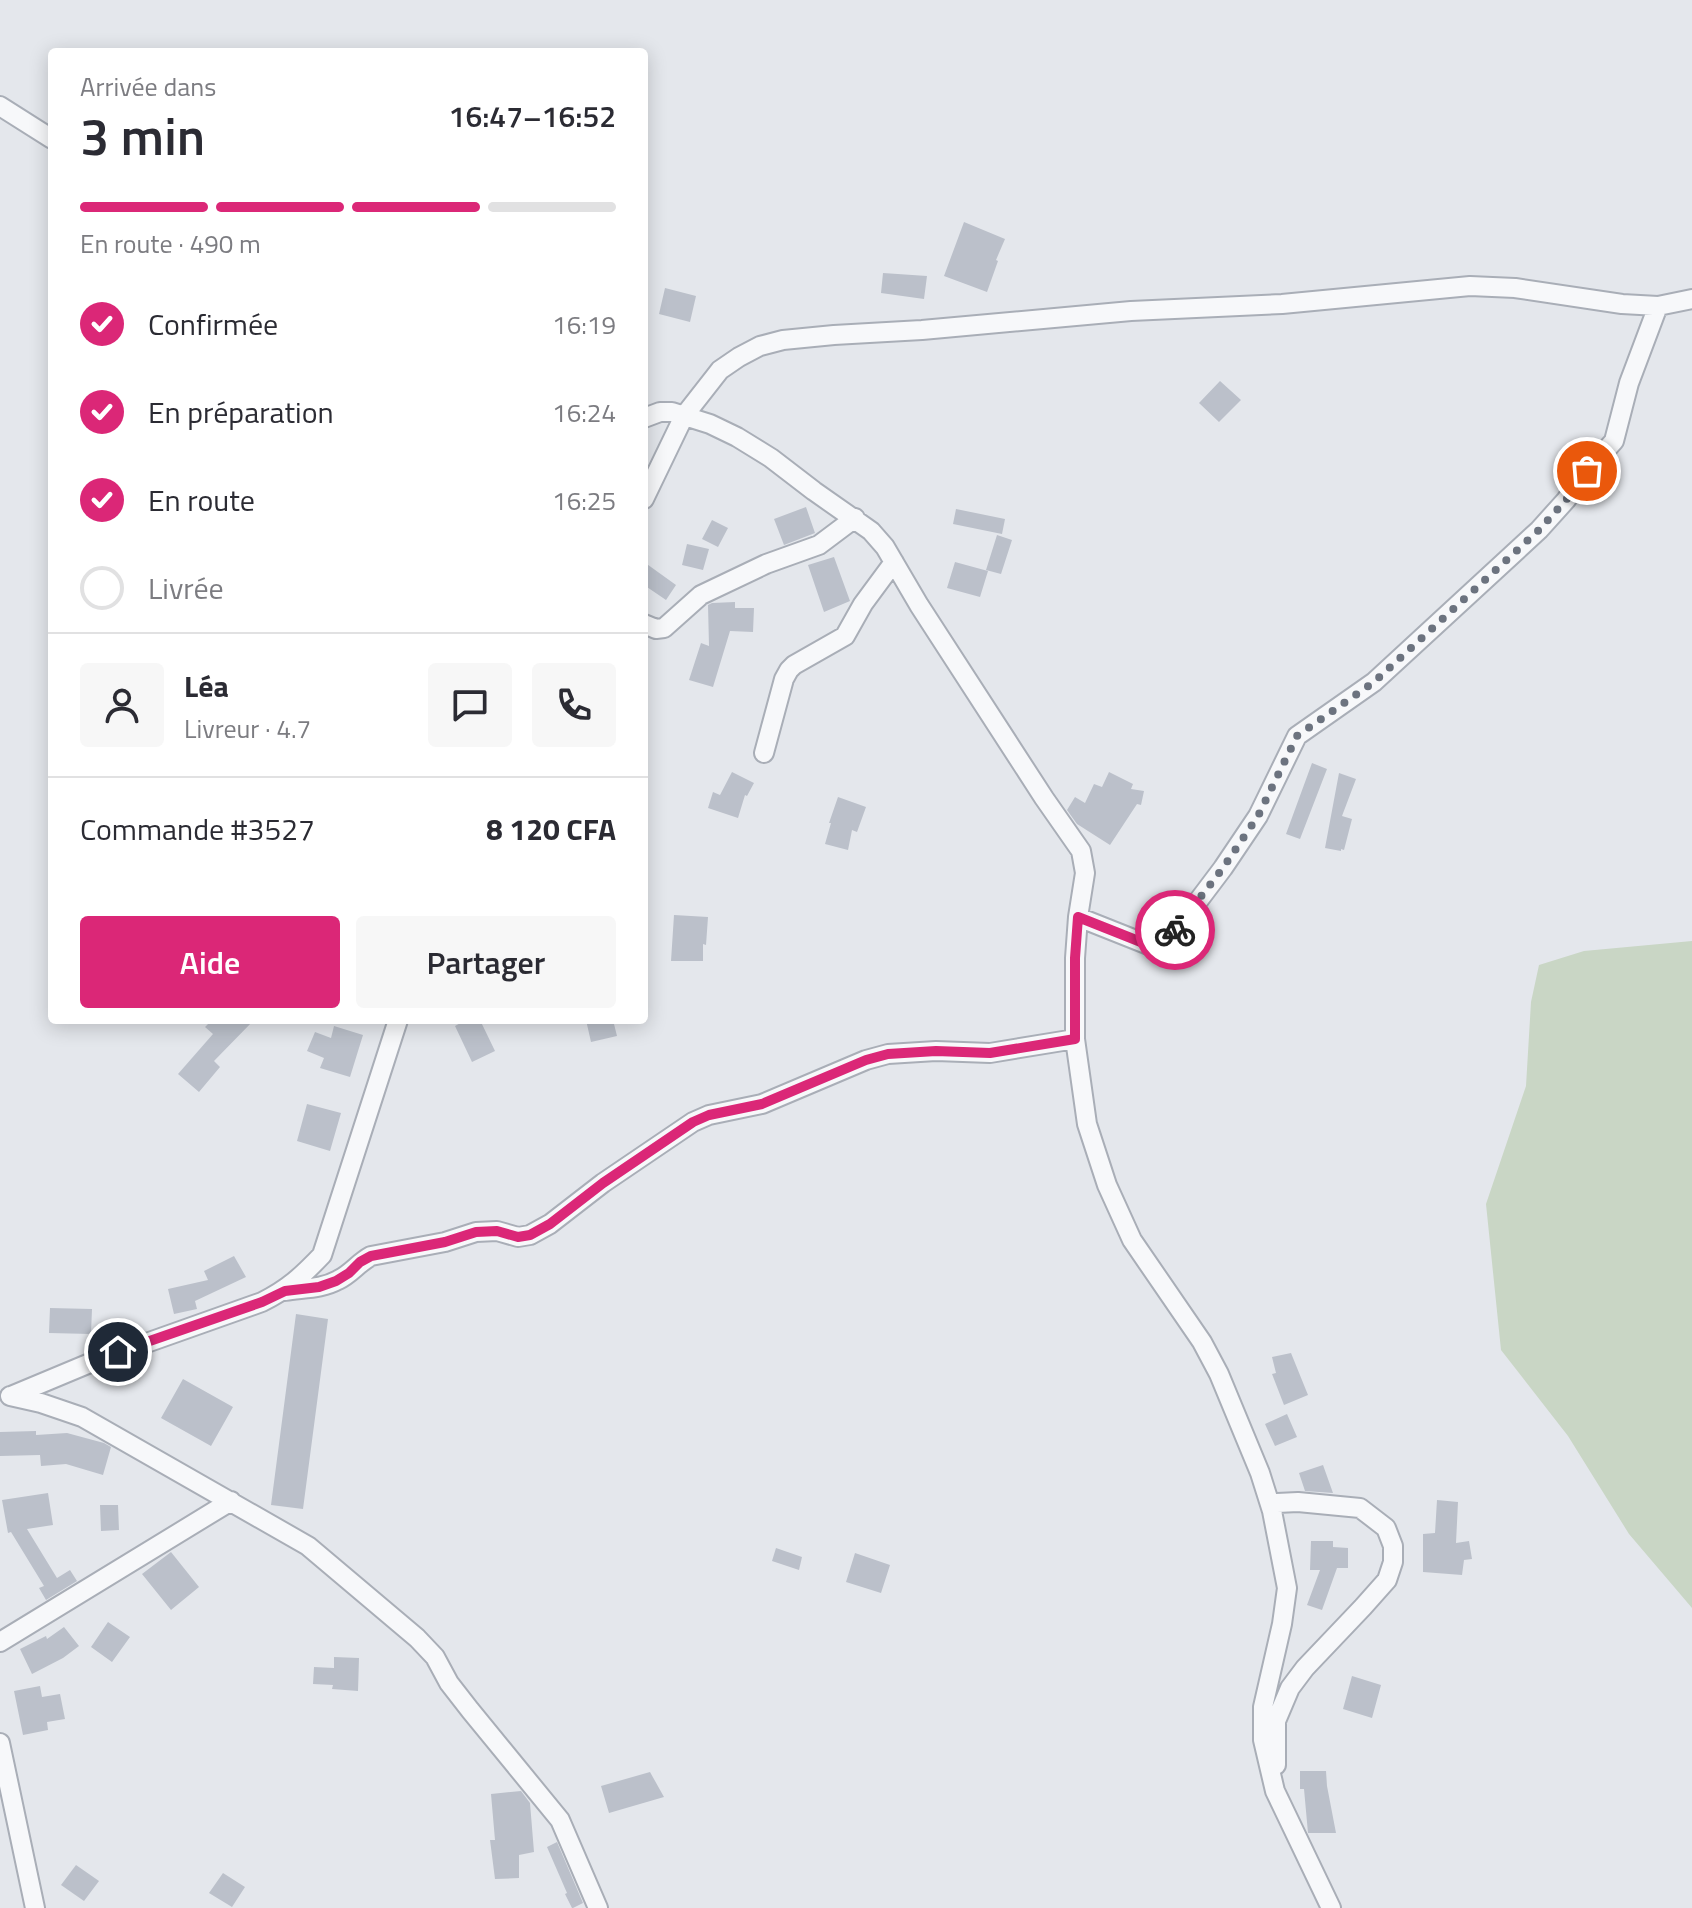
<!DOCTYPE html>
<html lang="fr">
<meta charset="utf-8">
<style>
:root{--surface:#fff;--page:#f7f7f7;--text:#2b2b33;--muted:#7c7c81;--line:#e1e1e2;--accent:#db2777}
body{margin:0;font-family:"Titillium Web",sans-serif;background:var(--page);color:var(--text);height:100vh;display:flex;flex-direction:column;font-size:30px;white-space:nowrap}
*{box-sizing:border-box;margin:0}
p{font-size:26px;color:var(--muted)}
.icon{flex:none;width:44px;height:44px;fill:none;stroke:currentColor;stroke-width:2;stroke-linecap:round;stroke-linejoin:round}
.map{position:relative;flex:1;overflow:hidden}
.panel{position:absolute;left:48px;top:48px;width:600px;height:976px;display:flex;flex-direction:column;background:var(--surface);border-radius:8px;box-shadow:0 4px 20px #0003}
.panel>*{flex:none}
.pin{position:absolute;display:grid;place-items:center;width:68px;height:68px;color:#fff;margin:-34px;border:4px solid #fff;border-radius:50%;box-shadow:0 2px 8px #0007}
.courier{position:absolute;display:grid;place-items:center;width:80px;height:80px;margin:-40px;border:6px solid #db2777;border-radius:50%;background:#fff;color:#222;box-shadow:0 2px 10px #0007}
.head em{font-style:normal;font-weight:600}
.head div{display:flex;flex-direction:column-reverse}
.head{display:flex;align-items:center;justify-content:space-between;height:136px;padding:0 32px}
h1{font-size:52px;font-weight:600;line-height:60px}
.bar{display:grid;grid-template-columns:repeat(4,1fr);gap:12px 8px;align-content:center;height:96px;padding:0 32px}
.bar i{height:10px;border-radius:6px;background:var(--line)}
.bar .current{background:var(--accent)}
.bar p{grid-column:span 4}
.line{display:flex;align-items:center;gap:20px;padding:0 32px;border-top:2px solid var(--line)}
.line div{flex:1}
.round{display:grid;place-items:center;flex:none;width:84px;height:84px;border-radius:8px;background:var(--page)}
ol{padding:0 32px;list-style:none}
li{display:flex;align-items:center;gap:24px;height:88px}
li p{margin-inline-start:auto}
li .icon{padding:8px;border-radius:50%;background:var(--accent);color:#fff;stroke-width:4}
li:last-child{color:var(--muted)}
li i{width:44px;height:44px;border:4px solid var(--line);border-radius:50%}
.cta{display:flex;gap:16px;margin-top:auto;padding:16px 32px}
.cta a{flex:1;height:92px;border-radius:8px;background:var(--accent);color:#fff;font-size:32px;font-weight:600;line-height:92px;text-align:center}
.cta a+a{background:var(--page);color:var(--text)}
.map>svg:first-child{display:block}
.green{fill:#c9d6c5}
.building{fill:#bbc0ca}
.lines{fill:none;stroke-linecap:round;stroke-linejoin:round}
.minor-casing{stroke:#a9aeb7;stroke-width:22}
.minor{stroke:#f7f8fa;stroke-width:18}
.done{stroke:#6c737f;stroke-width:8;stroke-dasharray:0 14.4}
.route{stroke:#db2777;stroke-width:10}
</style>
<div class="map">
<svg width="1692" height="1908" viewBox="0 0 1692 1908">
<rect width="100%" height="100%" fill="#e4e7ec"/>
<!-- green -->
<path class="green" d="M1692,941V1608L1629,1534L1568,1436L1501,1350L1486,1204L1526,1086L1531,1002L1539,965L1584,951Z"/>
<!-- building -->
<path class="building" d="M964,222L1005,239L996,260L998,261L987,292L944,276Z
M883,273L927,276L924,299L881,293Z
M665,288L696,296L690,322L659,314Z
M1220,381L1241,400L1219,422L1199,403Z
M806,507L815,533L784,545L774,519Z
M956,509L1005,519L1002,534L953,524Z
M712,520L728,528L718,547L702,539Z
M997,535L1012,540L1001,574L986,570Z
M687,544L709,549L703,570L682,565Z
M834,557L850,601L824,612L808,565Z
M644,562L676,585L666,600L644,585Z
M955,562L988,571L980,597L947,588Z
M735,602V608H754L753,632L730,631L713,687L689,680L701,643L709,646L708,605L712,603Z
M1312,763L1327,769L1300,839L1286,834Z
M732,772L754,783L747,796L745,795L738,818L708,808L713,792L720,795Z
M1109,772L1133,784L1131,789L1144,791L1141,805L1137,804L1110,845L1077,824L1067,810L1075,797L1085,803L1094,784L1102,787Z
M1339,773L1356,779L1342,816L1352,819L1344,850L1341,849V851L1325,848Z
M838,797L866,807L857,832L852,830L848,850L825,844L831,823H829Z
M674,915L708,917L706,945L703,944V961H671Z
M212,1020H254L214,1061L220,1067L199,1092L178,1074L213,1034L205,1027Z
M466,1020H480L495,1051L472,1062L455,1026Z
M586,1020H613L617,1036L591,1042Z
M334,1026L363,1035L350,1077L320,1068L324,1058L307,1051L315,1032L331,1038Z
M307,1104L341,1113L330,1151L297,1141Z
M234,1256L246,1277L195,1301L197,1309L174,1314L168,1289L208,1280L204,1271Z
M50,1308L92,1309L91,1334L49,1333Z
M296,1314L328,1319L303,1509L271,1505Z
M1291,1353L1308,1395L1284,1405L1272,1374L1276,1373L1272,1357Z
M183,1379L233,1407L211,1446L161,1418Z
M1287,1414L1297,1437L1275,1446L1265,1424Z
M36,1431V1435L67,1433L104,1443L111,1447L103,1475L66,1464L41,1466L40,1455L0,1456V1432Z
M1323,1465L1333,1493L1305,1491L1299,1473Z
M48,1493L53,1525L27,1529L57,1578L70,1570L77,1581L46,1600L39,1588L44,1586L11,1532L8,1533L2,1500Z
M1437,1500L1458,1502L1456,1543L1469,1541L1472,1559L1464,1560L1462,1575L1423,1572V1534L1435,1533Z
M100,1505H118L119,1530L101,1531Z
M1311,1541H1333V1547L1348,1548V1568H1337L1322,1610L1307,1605L1320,1570H1310Z
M776,1548L802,1557L799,1570L772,1561Z
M171,1552L199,1587L171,1610L142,1574Z
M855,1553L890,1565L881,1593L846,1582Z
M108,1622L130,1637L112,1662L91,1647Z
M64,1627L79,1646L63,1658L32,1674L20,1649L46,1636L47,1639Z
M334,1657L359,1658L358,1691L332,1689L333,1685L313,1684L314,1667L334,1668Z
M1352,1676L1381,1685L1372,1718L1343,1709Z
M40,1686L42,1697L60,1694L65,1719L47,1722L48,1730L23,1735L14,1691Z
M1300,1771H1326L1327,1786L1336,1833H1308L1304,1789H1300Z
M650,1772L664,1797L609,1813L601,1786Z
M521,1791L530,1803L534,1852L519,1855V1878L495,1879L490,1840H495L491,1794Z
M557,1842L583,1903L573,1908H572L565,1894L567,1893L547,1847Z
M76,1865L99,1881L84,1901L61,1885Z
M223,1873L245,1887L232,1907L209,1893Z"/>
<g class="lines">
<!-- minor casing -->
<g class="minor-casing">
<path id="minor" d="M0,106L52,139
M644,418L660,412H672L710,424L737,437L771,458L814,491L871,531L885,547L919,605L1044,798L1081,851L1085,873L1078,917L1075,958V1039L1087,1124L1107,1185L1132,1240L1202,1342L1219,1374L1260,1473L1272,1511L1287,1588L1282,1624L1263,1707V1740L1275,1791L1331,1908
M644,499L684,416L720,370L739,357L760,346L783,340L834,335L922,330L1131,311L1282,304L1470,286L1515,288L1622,304L1658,306L1692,299
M644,624L656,629L664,628L701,595L766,564L819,545L855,518
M764,753L784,679L789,670L794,665L845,636L863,604L894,562
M1078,917L1151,946H1160L1168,941L1223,868L1258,816L1297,736L1374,682L1539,530L1566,500L1587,471L1614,441L1629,383L1658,306
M285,1291C303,1288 322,1289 338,1280C351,1274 358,1263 371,1256L445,1242L476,1232L497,1231L518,1237L530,1235L550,1224L603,1183L693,1122L709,1115L762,1104L866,1060L888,1054L936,1051L990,1053L1075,1039
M10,1396L41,1403L82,1417L308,1546L417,1638L435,1657L449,1683L470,1710L560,1820L598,1908
M11,1396L90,1363L262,1302C288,1289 302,1276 322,1255L398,1020
M1272,1511L1277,1503L1298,1502L1360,1508L1386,1528L1393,1546V1562L1387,1580L1363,1607L1305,1668L1290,1688L1276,1721V1765
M0,1642L231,1501
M0,1743L35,1908"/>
</g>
<!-- minor -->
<use href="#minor" class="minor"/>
</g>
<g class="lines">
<!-- done -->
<path class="done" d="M1175,930L1223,868L1258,816L1297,736L1374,682L1539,530L1566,500L1587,471"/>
<!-- route -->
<path class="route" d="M118,1352L262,1302L285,1291L319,1287L336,1281L349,1273L360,1262L371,1256L445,1242L476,1232L497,1231L518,1237L530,1235L550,1224L603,1183L693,1122L709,1115L762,1104L866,1060L888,1054L936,1051L990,1053L1075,1039V958L1078,917L1151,946C1164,946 1168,941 1175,930"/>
</g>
</svg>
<div class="pin" style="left:1587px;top:471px;background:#ea580c"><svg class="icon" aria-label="bag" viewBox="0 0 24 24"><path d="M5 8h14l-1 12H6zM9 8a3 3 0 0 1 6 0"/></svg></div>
<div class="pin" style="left:118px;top:1352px;background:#1f2937"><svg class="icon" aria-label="home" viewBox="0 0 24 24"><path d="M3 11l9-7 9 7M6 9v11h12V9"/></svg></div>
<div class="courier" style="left:1175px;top:930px"><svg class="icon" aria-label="bike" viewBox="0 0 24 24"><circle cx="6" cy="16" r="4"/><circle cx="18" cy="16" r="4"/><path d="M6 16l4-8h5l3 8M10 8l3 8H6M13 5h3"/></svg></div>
<section class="panel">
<div class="head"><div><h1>3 min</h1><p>Arrivée dans</p></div><em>16:47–16:52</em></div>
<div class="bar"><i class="current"></i><i class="current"></i><i class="current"></i><i></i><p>En route · 490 m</p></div>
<ol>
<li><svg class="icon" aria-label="check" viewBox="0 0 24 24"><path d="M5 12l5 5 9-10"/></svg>Confirmée<p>16:19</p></li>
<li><svg class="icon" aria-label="check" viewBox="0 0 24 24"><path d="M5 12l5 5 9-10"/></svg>En préparation<p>16:24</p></li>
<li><svg class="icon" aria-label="check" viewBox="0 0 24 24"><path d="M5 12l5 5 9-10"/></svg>En route<p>16:25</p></li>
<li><i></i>Livrée</li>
</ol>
<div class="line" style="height:144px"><a class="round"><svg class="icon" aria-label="person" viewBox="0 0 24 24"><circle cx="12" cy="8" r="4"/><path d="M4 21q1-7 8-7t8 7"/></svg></a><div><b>Léa</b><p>Livreur · 4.7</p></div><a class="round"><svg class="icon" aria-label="chat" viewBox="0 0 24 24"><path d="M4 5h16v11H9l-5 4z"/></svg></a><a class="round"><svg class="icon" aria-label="phone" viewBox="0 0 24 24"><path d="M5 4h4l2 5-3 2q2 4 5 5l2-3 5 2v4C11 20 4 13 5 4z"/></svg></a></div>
<div class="line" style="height:104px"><div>Commande #3527</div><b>8 120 CFA</b></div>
<div class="cta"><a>Aide</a><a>Partager</a></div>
</section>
</div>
